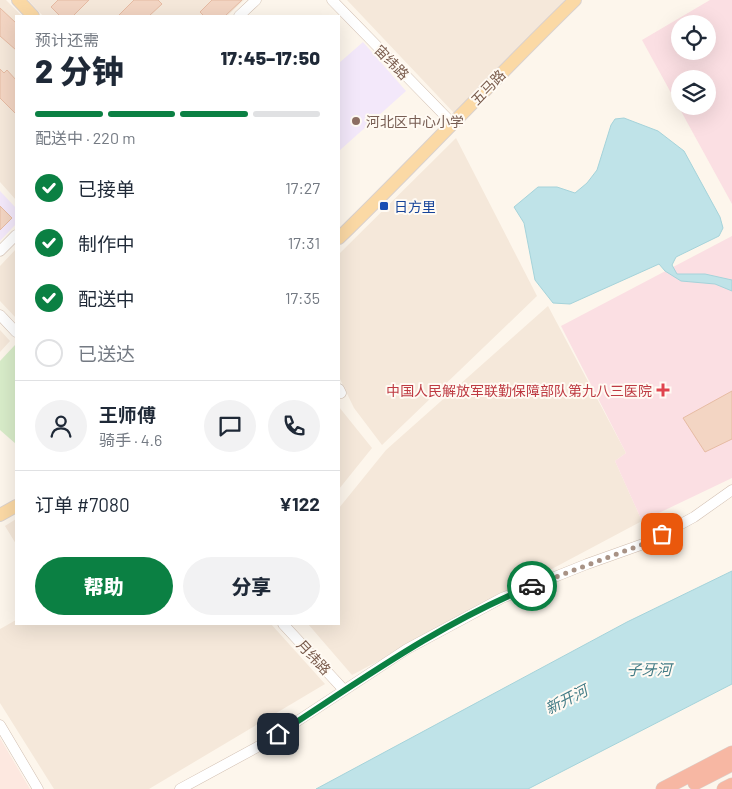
<!DOCTYPE html>
<html lang="zh">
<meta charset="utf-8">
<style>
:root{--surface:#fff;--page:#f2f2f3;--text:#1f2937;--muted:#747a83;--line:#e0e1e3;--accent:#0b8043}
body{margin:0;font-family:Barlow,"Noto Sans SC",sans-serif;background:var(--page);color:var(--text);height:100vh;display:flex;flex-direction:column;font-size:19px;white-space:nowrap}
*{box-sizing:border-box;margin:0}
p{font-size:16px;color:var(--muted)}
.icon{flex:none;width:28px;height:28px;fill:none;stroke:currentColor;stroke-width:2;stroke-linecap:round;stroke-linejoin:round}
.map{position:relative;flex:1;overflow:hidden}
.side{position:absolute;left:15px;top:15px;width:325px;height:610px;display:flex;flex-direction:column;background:var(--surface);border-radius:0px;box-shadow:0 5px 20px #0002}
.side>*{flex:none}
.fabs{position:absolute;left:671px;top:15px;display:grid;gap:10px}
.fabs a{display:grid;place-items:center;width:45px;height:45px;border-radius:50%;background:var(--surface);box-shadow:0 5px 20px #0002;font-size:25px}
.pin{position:absolute;display:grid;place-items:center;width:42px;height:42px;color:#fff;margin:-21px;border-radius:10px;box-shadow:0 2px 8px #0006}
.courier{position:absolute;display:grid;place-items:center;width:50px;height:50px;margin:-25px;border:4px solid #0b8043;border-radius:50%;background:#fff;color:#222;box-shadow:0 1px 6px #0007}
.head em{font-style:normal;font-weight:800}
.head div{display:flex;flex-direction:column-reverse}
.head{display:flex;align-items:center;justify-content:space-between;height:85px;padding:0 20px}
h1{font-size:32px;font-weight:800;line-height:38px}
.bar{display:grid;grid-template-columns:repeat(4,1fr);gap:8px 5px;align-content:center;height:60px;padding:0 20px}
.bar i{height:6px;border-radius:4px;background:var(--line)}
.bar .on{background:var(--accent)}
.bar p{grid-column:span 4}
.line{display:flex;align-items:center;gap:12px;padding:0 20px;border-top:1px solid var(--line)}
.line div{flex:1}
.round{display:grid;place-items:center;flex:none;width:52px;height:52px;border-radius:26px;background:var(--page)}
ol{padding:0 20px;list-style:none}
li{display:flex;align-items:center;gap:15px;height:55px}
li p{margin-inline-start:auto}
li .icon{padding:5px;border-radius:50%;background:var(--accent);color:#fff;stroke-width:4}
li:last-child{color:var(--muted)}
li i{width:28px;height:28px;border:2px solid var(--line);border-radius:50%}
.primary-button{display:flex;gap:10px;margin-top:auto;padding:10px 20px}
.primary-button a{flex:1;height:58px;border-radius:30px;background:var(--accent);color:#fff;font-size:20px;font-weight:800;line-height:58px;text-align:center}
.primary-button a+a{background:var(--page);color:var(--text)}
.map>svg:first-child{display:block}
.residential{fill:#f5e8da}
.commercial{fill:#fde8e0}
.education{fill:#f3e8fa}
.medical{fill:#fbdfe3;fill-rule:evenodd}
.green{fill:#d8ecc9}
.water{fill:#bfe3e8;stroke:#a5d3da}
.building{fill:#f3d5c3;stroke:#e6bba3}
.lines{fill:none;stroke-linecap:round;stroke-linejoin:round}
.minor-casing{stroke:#d1beb0;stroke-width:11}
.major-casing{stroke:#dad1cd;stroke-width:14}
.highway-casing{stroke:#dad1cd;stroke-width:15}
.minor{stroke:#fff;stroke-width:10}
.major{stroke:#fbd9a5;stroke-width:12}
.highway{stroke:#f7b7a3;stroke-width:14}
.done{stroke:#a89285;stroke-width:5;stroke-dasharray:0 9}
.route{stroke:#0b8043;stroke-width:6}
.education-dot{fill:#8d6e63;stroke:#fffaf3;stroke-width:2}
.transit-dot{fill:#1a4fb4;stroke:#fffaf3;stroke-width:2}
.health-dot{fill:#e0444e;stroke:#fffaf3;stroke-width:2}
.labels{text-anchor:middle;dominant-baseline:central;stroke-width:4;stroke-linejoin:round;paint-order:stroke}
.street-label{font-size:14px;fill:#7a5c4d;stroke:#fffaf3}
.education-label{font-size:14px;fill:#785e54;stroke:#fffaf3;text-anchor:start}
.transit-label{font-size:14px;fill:#164399;stroke:#fffaf3;text-anchor:start}
.health-label{font-size:14px;fill:#be3a42;stroke:#fffaf3;text-anchor:end}
.water-label{font-size:15px;font-style:italic;fill:#437c86;stroke:#fffaf3}
</style>
<div class="map">
<svg width="732" height="789" viewBox="0 0 732 789">
<rect width="100%" height="100%" fill="#fdf6ec"/>
<!-- residential -->
<path class="residential" d="M0,0H6L22,16H16V200L0,182Z
M28,0H244L227,16H43Z
M347,0H565L454,113Z
M456,138L537,296L382,445L354,408L339,377V254Z
M16,249V318L0,301V266Z
M548,306L626,453L615,461L642,521L352,675L308,624H339V508L386,450Z
M0,330L10,341L0,352Z
M339,407L372,448L339,489Z
M16,519V544L5,526Z
M16,620V624H271L325,684L149,789H54L0,703V629Z"/>
<!-- commercial -->
<path class="commercial" d="M0,738L30,789H0Z"/>
<!-- education -->
<path class="education" d="M363,42L406,91L339,151V63Z
M0,191L16,208V224L0,241Z"/>
<!-- medical -->
<path class="medical" d="M710,0H732V204L642,40ZM680,24H708V51H680ZM680,79H708V106H680Z
M732,236V478L642,521L615,461L626,453L561,326Z"/>
<!-- green -->
<path class="green" d="M15,345L16,346V444L0,430V361Z"/>
<!-- water -->
<path class="water" d="M624,118L658,131L684,151L720,217L723,228L719,236L676,257L672,265L677,274H705L732,280V291L715,284L681,281L665,271L659,264L570,304L553,303L535,280L524,223L514,207L538,187H557L575,193L587,183L597,170L611,125L615,119Z
M732,571V684L528,789H316L627,622Z"/>
<!-- building -->
<path class="building" d="M58,0H89L73,16H60L51,7Z
M134,0H158L162,4L149,16H118Z
M212,0H242L225,16H204L200,12Z
M0,8L16,23V50L0,36Z
M0,69L4,73L7,70L16,80V114L0,98Z
M0,206L12,218L0,230Z
M732,391V439L705,452L683,418Z"/>
<g class="lines">
<!-- minor casing -->
<g class="minor-casing">
<path id="minor" d="M332,0L453,124
M239,16L256,0
M0,251L16,235
M0,315L16,332
M339,389L341,393
M283,624L344,690
M0,725L38,789
M180,789L261,745L407,649L502,598L587,564L646,543L694,517L732,490"/>
</g>
<!-- major casing -->
<g class="major-casing">
<path id="major" d="M18,0L33,16
M339,238C419,160 495,78 575,0
M0,515L16,506"/>
</g>
<!-- highway casing -->
<g class="highway-casing">
<path id="highway" d="M695,783L732,764
M663,789L732,753
M724,789L732,785"/>
</g>
<!-- minor -->
<use href="#minor" class="minor"/>
<!-- major -->
<use href="#major" class="major"/>
<!-- highway -->
<use href="#highway" class="highway"/>
</g>
<g class="lines">
<!-- done -->
<path class="done" d="M532,586L646,543L662,534"/>
<!-- route -->
<path class="route" d="M278,734C360,681 440,623 532,586"/>
</g>
<!-- markers -->
<circle class="education-dot" cx="356" cy="121" r="5"/>
<rect class="transit-dot" x="379" y="201" width="10" height="10" rx="2.5"/>
<path class="health-dot" d="M660.5 382.5h5v5h5v5h-5v5h-5v-5h-5v-5h5z"/>
<g class="labels">
<!-- street labels -->
<g class="street-label">
<text transform="translate(392 62) rotate(46)">宙纬路</text>
<text transform="translate(488 87) rotate(-46)">五马路</text>
<text transform="translate(314 657) rotate(47)">月纬路</text>
</g>
<!-- education labels -->
<g class="education-label">
<text x="366" y="121">河北区中心小学</text>
</g>
<!-- transit labels -->
<g class="transit-label">
<text x="394" y="206">日方里</text>
</g>
<!-- health labels -->
<g class="health-label">
<text x="652" y="390">中国人民解放军联勤保障部队第九八三医院</text>
</g>
<!-- water labels -->
<g class="water-label">
<text x="649" y="669">子牙河</text>
<text transform="translate(566 699) rotate(-27)">新开河</text>
</g>
</g>
</svg>
<div class="fabs">
<a><svg class="icon" aria-label="locate" viewBox="0 0 24 24"><circle cx="12" cy="12" r="6"/><path d="M12 2v4M12 18v4M2 12h4M18 12h4"/></svg></a>
<a><svg class="icon" aria-label="layers" viewBox="0 0 24 24"><path d="M12 4l9 5-9 5-9-5zM3 14l9 5 9-5"/></svg></a>
</div>
<div class="pin" style="left:662px;top:534px;background:#ea580c"><svg class="icon" aria-label="bag" viewBox="0 0 24 24"><path d="M5 8h14l-1 12H6zM9 8a3 3 0 0 1 6 0"/></svg></div>
<div class="pin" style="left:278px;top:734px;background:#1f2937"><svg class="icon" aria-label="home" viewBox="0 0 24 24"><path d="M3 11l9-7 9 7M6 9v11h12V9"/></svg></div>
<div class="courier" style="left:532px;top:586px"><svg class="icon" aria-label="car" viewBox="0 0 24 24"><path d="M5 17H2v-5l4-1 3-4h7l3 4 3 1v5h-3M9 17h6M6 11h13"/><circle cx="7" cy="17" r="2"/><circle cx="17" cy="17" r="2"/></svg></div>
<section class="side">
<div class="head"><div><h1>2 分钟</h1><p>预计还需</p></div><em>17:45–17:50</em></div>
<div class="bar"><i class="on"></i><i class="on"></i><i class="on"></i><i></i><p>配送中 · 220 m</p></div>
<ol>
<li><svg class="icon" aria-label="check" viewBox="0 0 24 24"><path d="M5 12l5 5 9-10"/></svg>已接单<p>17:27</p></li>
<li><svg class="icon" aria-label="check" viewBox="0 0 24 24"><path d="M5 12l5 5 9-10"/></svg>制作中<p>17:31</p></li>
<li><svg class="icon" aria-label="check" viewBox="0 0 24 24"><path d="M5 12l5 5 9-10"/></svg>配送中<p>17:35</p></li>
<li><i></i>已送达</li>
</ol>
<div class="line" style="height:90px"><a class="round"><svg class="icon" aria-label="person" viewBox="0 0 24 24"><circle cx="12" cy="8" r="4"/><path d="M4 21q1-7 8-7t8 7"/></svg></a><div><b>王师傅</b><p>骑手 · 4.6</p></div><a class="round"><svg class="icon" aria-label="chat" viewBox="0 0 24 24"><path d="M4 5h16v11H9l-5 4z"/></svg></a><a class="round"><svg class="icon" aria-label="phone" viewBox="0 0 24 24"><path d="M5 4h4l2 5-3 2q2 4 5 5l2-3 5 2v4C11 20 4 13 5 4z"/></svg></a></div>
<div class="line" style="height:65px"><div>订单 #7080</div><b>¥122</b></div>
<div class="primary-button"><a>帮助</a><a>分享</a></div>
</section>
</div>
